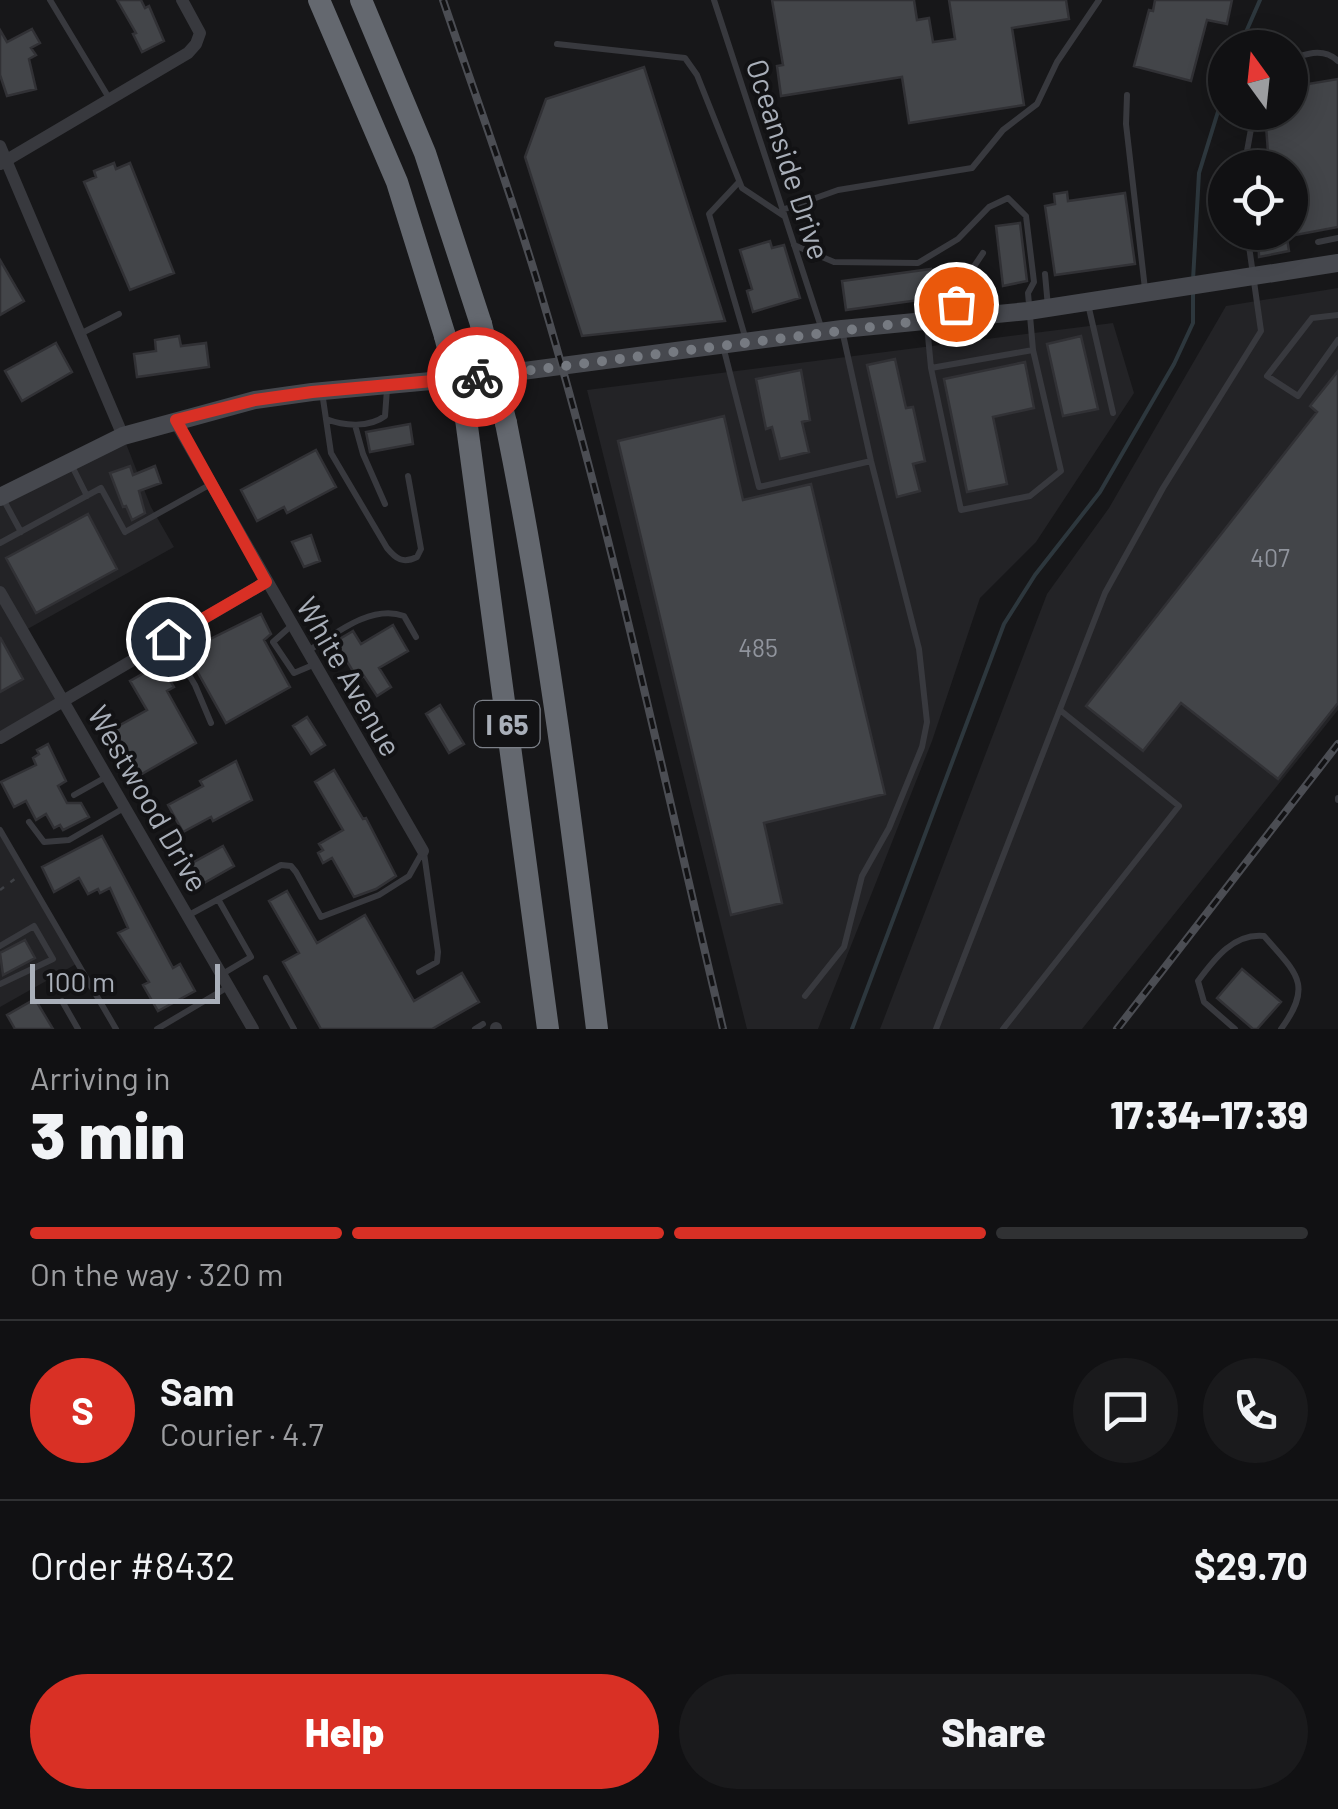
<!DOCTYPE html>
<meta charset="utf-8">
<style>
:root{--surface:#111113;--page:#1a1a1c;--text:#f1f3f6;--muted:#9c9da0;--line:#303133;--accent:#d93025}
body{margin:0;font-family:Barlow,sans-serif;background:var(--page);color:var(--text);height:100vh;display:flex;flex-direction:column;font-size:38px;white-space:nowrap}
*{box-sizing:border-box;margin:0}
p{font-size:32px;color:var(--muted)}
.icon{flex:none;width:55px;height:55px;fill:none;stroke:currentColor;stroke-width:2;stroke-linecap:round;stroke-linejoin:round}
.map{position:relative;height:1029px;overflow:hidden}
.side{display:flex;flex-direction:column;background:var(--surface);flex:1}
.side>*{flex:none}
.needle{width:65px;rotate:345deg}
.buttons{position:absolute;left:1208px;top:30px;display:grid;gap:20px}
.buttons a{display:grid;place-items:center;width:100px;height:100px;border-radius:50%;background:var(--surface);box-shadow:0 5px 25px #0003,0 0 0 2px var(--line);font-size:50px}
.scale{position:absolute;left:30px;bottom:25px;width:190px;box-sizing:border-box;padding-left:10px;border:5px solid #a9afb9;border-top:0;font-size:28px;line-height:35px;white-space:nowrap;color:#a9afb9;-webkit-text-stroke:8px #121214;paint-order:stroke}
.pin{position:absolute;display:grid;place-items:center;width:85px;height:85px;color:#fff;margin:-42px;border:5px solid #fff;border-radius:50%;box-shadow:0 2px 10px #0007}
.courier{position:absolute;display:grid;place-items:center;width:100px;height:100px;margin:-50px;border:8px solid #d93025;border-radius:50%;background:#fff;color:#222;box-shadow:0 2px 12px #0007}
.summary em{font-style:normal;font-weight:800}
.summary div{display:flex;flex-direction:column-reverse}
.summary{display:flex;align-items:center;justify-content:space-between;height:170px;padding:0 30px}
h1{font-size:65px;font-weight:800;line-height:75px}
.bar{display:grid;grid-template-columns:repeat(4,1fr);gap:15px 10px;align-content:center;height:120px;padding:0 30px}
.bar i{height:12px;border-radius:8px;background:var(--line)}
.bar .on{background:var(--accent)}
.bar p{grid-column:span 4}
.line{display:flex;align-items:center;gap:25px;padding:0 30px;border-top:2px solid var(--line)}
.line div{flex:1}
.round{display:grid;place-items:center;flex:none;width:105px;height:105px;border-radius:52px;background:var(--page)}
.primary-button{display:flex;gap:20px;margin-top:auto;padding:20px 30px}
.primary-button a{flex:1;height:115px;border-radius:60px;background:var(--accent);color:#fff;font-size:40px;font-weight:800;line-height:115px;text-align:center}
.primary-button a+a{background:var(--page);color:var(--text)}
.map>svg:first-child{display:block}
.built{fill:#232326}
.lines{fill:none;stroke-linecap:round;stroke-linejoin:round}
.stream{stroke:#2d373d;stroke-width:4}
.building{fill:#434549;stroke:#313135;stroke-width:2.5}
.path{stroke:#3e4045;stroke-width:2.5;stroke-dasharray:5 8;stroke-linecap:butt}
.lane{stroke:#38393e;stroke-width:6}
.street{stroke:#38393e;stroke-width:12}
.secondary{stroke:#46484e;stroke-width:18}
.highway{stroke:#64686f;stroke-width:22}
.rail-casing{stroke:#4b4d53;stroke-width:8}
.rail{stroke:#121214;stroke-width:4;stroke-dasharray:11;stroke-linecap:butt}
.highway-bridge{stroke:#64686f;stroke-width:22}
.done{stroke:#767a81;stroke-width:10;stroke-dasharray:0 18}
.route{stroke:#d93025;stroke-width:12}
.labels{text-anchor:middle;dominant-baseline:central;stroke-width:8;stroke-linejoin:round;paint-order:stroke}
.number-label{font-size:25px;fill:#90949d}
.shield{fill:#121214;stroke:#7c8088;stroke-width:2.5}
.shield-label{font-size:28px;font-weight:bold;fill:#a9afb9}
.street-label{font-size:30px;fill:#a9afb9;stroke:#121214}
</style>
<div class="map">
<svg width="1338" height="1029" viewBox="0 0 1338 1029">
<rect width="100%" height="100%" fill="#171719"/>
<!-- built -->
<path class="built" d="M1338,288V710L1082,1029H880L1047,594L1109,508L1226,306Z
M1113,323L1134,393L1036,542L980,598L932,741L818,1029H747L587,390Z
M123,436L151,507L174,547L24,631L63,700L0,738V497Z
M0,830L78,963L0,1007Z"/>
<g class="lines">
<!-- stream -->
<path class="stream" d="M1239,48L1260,0
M1193,280L1199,173L1225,89
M852,1029L1004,624L1035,575L1100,492L1174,364L1193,323V290"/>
</g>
<!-- building -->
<path class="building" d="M117,0H141L145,8L149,6L164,41L142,52L133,34L136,33Z
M772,0H914L917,20L929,18L933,42L955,39L949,0H1066L1069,19L1012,28L1024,105L909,123L902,77L781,96L777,66L783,65Z
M1155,0H1232L1227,24L1207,20L1191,81L1134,66L1149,10L1153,11Z
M32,29L40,43L31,48L36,55L29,59L36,89L7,96L0,75V30L7,42Z
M644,67L725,321L582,336L525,157L546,99Z
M1338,79V227L1290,236V168L1269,166L1265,112H1290V87Z
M114,163L116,169L130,163L174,273L130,290L84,182L96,177L94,171Z
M1067,192L1068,201L1125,193L1135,264L1055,275L1045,206L1055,204L1054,194Z
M1020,223L1027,281L1003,286L996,226Z
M1258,232H1286L1289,251L1259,257Z
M770,241L772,248L784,245L800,298L753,312L747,291L752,289L740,250Z
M0,260L24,301L0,315Z
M931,269L934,298L846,310L842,281Z
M179,336L181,346L206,343L209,367L137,377L134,354L156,351L155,340Z
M1081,336L1098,409L1063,416L1047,344Z
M56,343L72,372L22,401L5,371Z
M895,359L906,408L913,407L925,461L913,464L920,491L897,497L867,365Z
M1025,362L1034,408L993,417L1007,484L967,492L944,379Z
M801,370L810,420L802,422L809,452L780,459L772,427L766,429L756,379Z
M1338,371V703L1278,779L1181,703L1143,751L1086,706L1317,412L1310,406Z
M724,416L743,500L811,484L885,794L764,823L782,903L731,915L618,441Z
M410,424L413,444L370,452L366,432Z
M316,450L336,487L287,513L284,507L257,521L241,490Z
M130,466L133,475L155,466L161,483L139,491L145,513L132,520L126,506L123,507L110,473Z
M88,514L117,569L36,613L6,558Z
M311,535L320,561L304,567L292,542Z
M261,614L271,634L264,640L290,687L226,723L186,651Z
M393,625L408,651L379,668L391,687L377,696L364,676L358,680L341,651L334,655L328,646L353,631L361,644Z
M0,637L23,679L0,692Z
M160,664L174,687L167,691L196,743L140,775L113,729L147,710L130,681Z
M440,705L464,744L449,753L426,714Z
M307,717L325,745L311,754L293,726Z
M48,744L66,781L58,786L67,803H81L89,817L63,830L60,825L54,828L46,814L36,820L26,801L14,807L1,782L36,765L33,758L39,754L37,750Z
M236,761L252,800L213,821L211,817L183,832L168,805L203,786L200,781Z
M334,770L363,819L366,818L396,876L376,889L354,897L332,858L323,863L318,853L323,850L319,844L343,830L315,782Z
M102,836L173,968L180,964L195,991L158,1011L143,985L149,982L118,933L128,928L110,888L100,893L98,889L88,894L79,878L54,892L42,867Z
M223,846L234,866L197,887L185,867Z
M287,891L317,943L365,915L414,1001L462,973L479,1002L432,1029H321L283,962L299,953L269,901Z
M25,940L35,958L3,975L0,953Z
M1242,969L1281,1002L1257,1029H1253L1217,998Z
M35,999L53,1029H15L7,1015Z"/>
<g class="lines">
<!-- path -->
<path class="path" d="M0,890L16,878"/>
<!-- lane -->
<path class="lane" d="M50,0L109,98
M714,0L822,330
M557,44L685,58L697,75L742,188L784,216
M1290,59C1307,54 1323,47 1338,61
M1127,95L1126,124L1145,289
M1244,168L1254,112
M739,182L709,214L746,340
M782,210L838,190L972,168L1003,130L1037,104L1057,62L1099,0
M1318,242L1338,238
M794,245L834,262L918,263L958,239L989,207L1008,198L1026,216L1034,282L1028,293L1033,350L1061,471L1030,496L961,510L931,368L927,325
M1045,274L1048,307
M1088,304L1113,413
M958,315L954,296L983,253
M1338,315L1312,318L1267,376L1298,396L1338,340
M82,333L119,314
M723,346L759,487L871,461
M931,368L1033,350
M322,392L331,453L387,548C396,559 403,564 417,557L421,549L408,476
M326,419C344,426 369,428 385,416L387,389
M355,425L363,454L385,504
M72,466L87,496
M2,497L21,532
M0,543L101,488L125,532L211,484
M291,626L273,642L294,673L313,665
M168,640L195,685L211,723
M308,651C335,634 371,604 404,616L416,637
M74,795L106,777
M1338,798V800
M29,822L44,842L69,840L124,808
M0,830L116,1029
M218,899L251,957L224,973
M189,915L281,865L291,866L296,872L321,917L379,895L409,876L423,851
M0,946L34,926L53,959L0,984
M419,972L437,962L438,952L424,853
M266,978L294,1029
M805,996L844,947L862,876L889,828L922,747L927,722L919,649L871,461L842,330
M62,1001L78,1029
M157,1029L228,987
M475,1029L483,1024
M936,1029L1105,593L1163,488L1261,331L1247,232
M1003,1029L1179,806L1060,710
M1235,1029L1204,1002L1198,981C1215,958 1234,933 1264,936C1296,973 1314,984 1281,1029"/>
<!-- street -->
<path class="street" d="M0,146L123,436
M0,164L188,53L196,44L200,33L182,0
M175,421L423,851
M0,592L253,1029
M0,738L266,582
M496,1029V1028"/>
<!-- secondary -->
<path class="secondary" d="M0,497L123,436L255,400L312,392L485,376L842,329L1028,311L1338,263"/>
<!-- highway -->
<path class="highway" d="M319,0L397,182L445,336
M361,0L425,153L481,324
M466,419L548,1029
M506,423C547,624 572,826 597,1029"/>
<!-- rail casing -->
<g class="rail-casing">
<path id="rail" d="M443,0C476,98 512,195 541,294C613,536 665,784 723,1029
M1117,1029L1338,744"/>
</g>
<!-- rail -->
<use href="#rail" class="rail"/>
<!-- highway-bridge -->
<path class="highway-bridge" d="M481,324L506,423
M445,336L466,419"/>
</g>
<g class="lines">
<!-- done -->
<path class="done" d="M477,377L958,316L956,304"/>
<!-- route -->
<path class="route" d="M168,639L266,582L176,420L255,400L312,392L477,377"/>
</g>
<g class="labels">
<!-- number labels -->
<g class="number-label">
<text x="1270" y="557">407</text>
<text x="758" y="647">485</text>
</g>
<!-- shield labels -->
<rect class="shield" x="474.5" y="701" width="65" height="46" rx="8"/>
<g class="shield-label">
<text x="507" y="724">I 65</text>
</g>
<!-- street labels -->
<g class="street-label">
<text transform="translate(789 159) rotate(72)">Oceanside Drive</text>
<text transform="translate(350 676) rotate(60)">White Avenue</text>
<text transform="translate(149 798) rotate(60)">Westwood Drive</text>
</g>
</g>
</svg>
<div class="buttons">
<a><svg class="needle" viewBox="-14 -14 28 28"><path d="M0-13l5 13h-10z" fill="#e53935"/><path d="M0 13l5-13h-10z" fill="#9c9da0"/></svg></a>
<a><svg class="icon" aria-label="locate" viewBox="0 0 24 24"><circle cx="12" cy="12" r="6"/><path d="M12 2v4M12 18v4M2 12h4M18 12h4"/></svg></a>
</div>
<div class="scale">100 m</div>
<div class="pin" style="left:956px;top:304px;background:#ea580c"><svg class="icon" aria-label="bag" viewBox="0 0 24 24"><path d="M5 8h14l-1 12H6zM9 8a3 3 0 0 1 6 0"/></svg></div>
<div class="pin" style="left:168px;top:639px;background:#1f2937"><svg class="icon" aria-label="home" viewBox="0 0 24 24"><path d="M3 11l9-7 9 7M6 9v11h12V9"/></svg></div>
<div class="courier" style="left:477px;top:377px"><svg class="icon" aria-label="bike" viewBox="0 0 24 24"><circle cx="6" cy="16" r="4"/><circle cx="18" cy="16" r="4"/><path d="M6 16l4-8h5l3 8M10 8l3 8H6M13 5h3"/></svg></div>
</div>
<section class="side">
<div class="summary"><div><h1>3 min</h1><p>Arriving in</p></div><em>17:34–17:39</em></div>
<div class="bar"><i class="on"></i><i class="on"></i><i class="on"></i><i></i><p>On the way · 320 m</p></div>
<div class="line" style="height:180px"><b class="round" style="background:var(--accent);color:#fff">S</b><div><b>Sam</b><p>Courier · 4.7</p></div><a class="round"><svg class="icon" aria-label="chat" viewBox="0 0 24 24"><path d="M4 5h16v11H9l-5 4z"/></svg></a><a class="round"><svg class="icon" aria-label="phone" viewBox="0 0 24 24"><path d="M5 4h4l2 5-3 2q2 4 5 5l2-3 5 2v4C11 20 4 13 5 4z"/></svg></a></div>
<div class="line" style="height:130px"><div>Order #8432</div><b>$29.70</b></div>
<div class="primary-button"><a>Help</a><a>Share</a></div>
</section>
